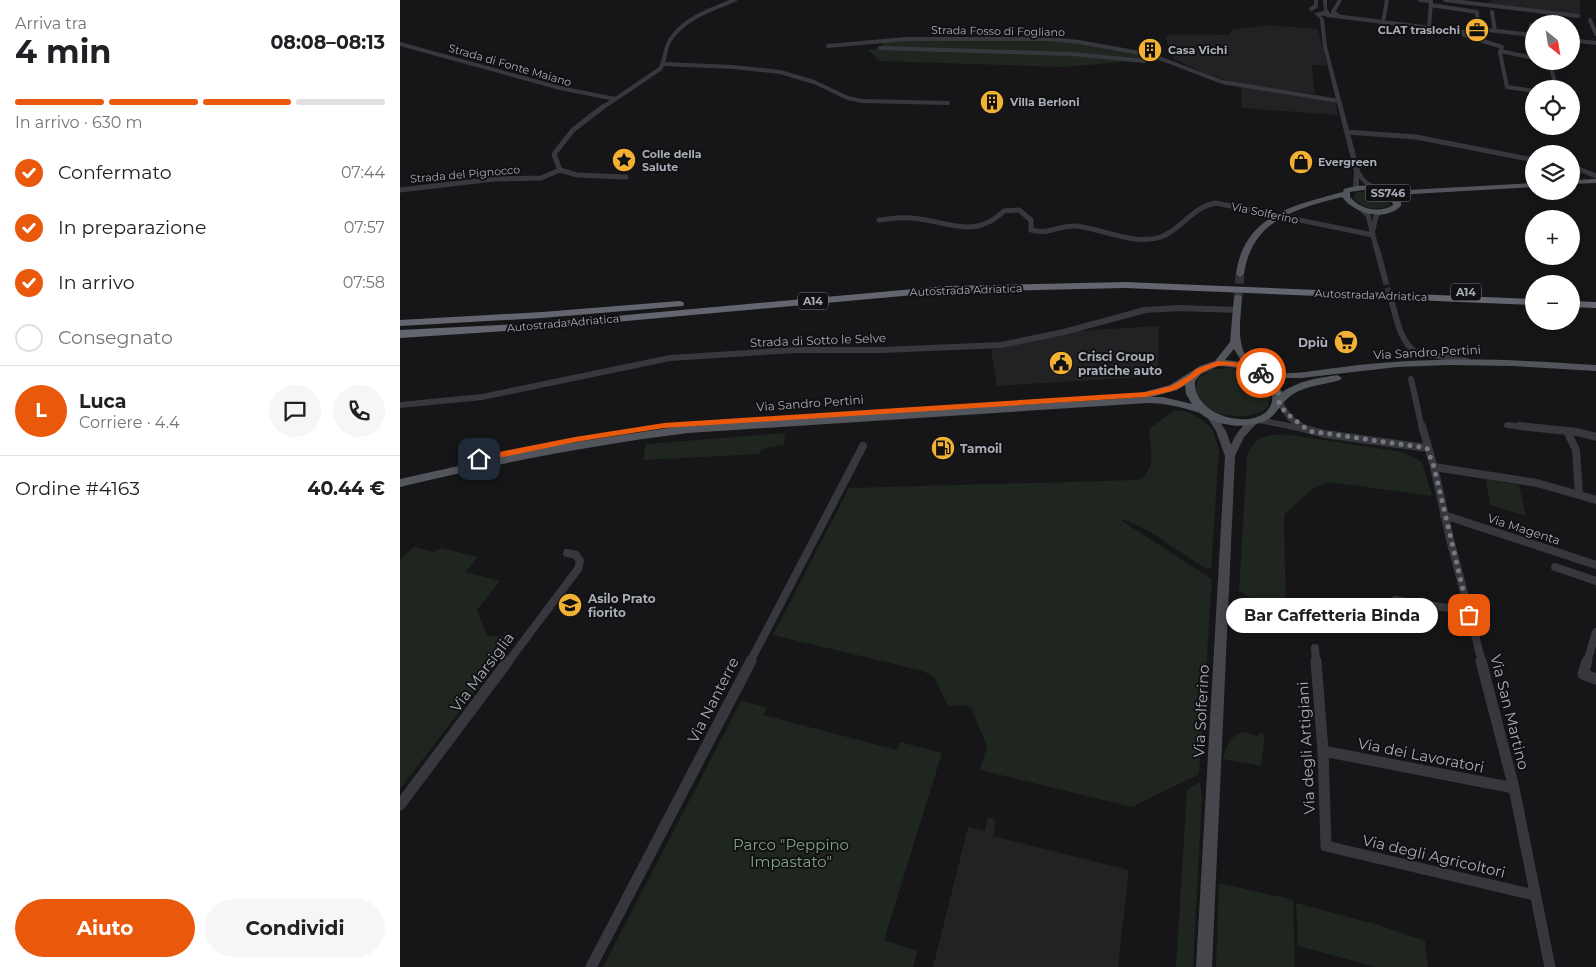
<!DOCTYPE html>
<html lang="it">
<meta charset="utf-8">
<style>
:root{--surface:#fff;--page:#f6f6f6;--text:#202124;--muted:#757577;--line:#e0e0e0;--accent:#ea580c}
body{margin:0;font-family:Montserrat,sans-serif;background:var(--page);color:var(--text);height:100vh;display:flex;flex-direction:column;font-size:19px;white-space:nowrap}
*{box-sizing:border-box;margin:0}
p{font-size:16px;color:var(--muted)}
.icon{flex:none;width:28px;height:28px;fill:none;stroke:currentColor;stroke-width:2;stroke-linecap:round;stroke-linejoin:round}
.map{position:relative;flex:1;overflow:hidden}
.sheet{display:flex;flex-direction:column;background:var(--surface);width:400px}
.sheet>*{flex:none}
.needle{width:32px;rotate:150deg}
.controls{position:absolute;left:1125px;top:15px;display:grid;gap:10px}
.controls a{display:grid;place-items:center;width:55px;height:55px;border-radius:50%;background:var(--surface);box-shadow:0 2px 12px #0003;font-size:25px}
.pin{position:absolute;display:grid;place-items:center;width:42px;height:42px;color:#fff;margin:-21px;border-radius:10px;box-shadow:0 2px 8px #0006}
.courier{position:absolute;display:grid;place-items:center;width:50px;height:50px;margin:-25px;border:4px solid #ea580c;border-radius:50%;background:#fff;color:#222;box-shadow:0 1px 6px #0007}
.bubble{position:absolute;height:35px;border-radius:18px;background:var(--surface);box-shadow:0 2px 12px #0003;font-size:16px;font-weight:700;line-height:35px;text-align:center}
.headline em{font-style:normal;font-weight:700}
.headline div{display:flex;flex-direction:column-reverse}
.headline{display:flex;align-items:center;justify-content:space-between;height:85px;padding:0 15px}
h1{font-size:32px;font-weight:700;line-height:38px}
.bar{display:grid;grid-template-columns:repeat(4,1fr);gap:8px 5px;align-content:center;height:60px;padding:0 15px}
.bar i{height:6px;border-radius:4px;background:var(--line)}
.bar .on{background:var(--accent)}
.bar p{grid-column:span 4}
.line{display:flex;align-items:center;gap:12px;padding:0 15px;border-top:1px solid var(--line)}
.line div{flex:1}
.round{display:grid;place-items:center;flex:none;width:52px;height:52px;border-radius:26px;background:var(--page)}
ol{padding:0 15px;list-style:none}
li{display:flex;align-items:center;gap:15px;height:55px}
li p{margin-inline-start:auto}
li .icon{padding:5px;border-radius:50%;background:var(--accent);color:#fff;stroke-width:4}
li:last-child{color:var(--muted)}
li i{width:28px;height:28px;border:2px solid var(--line);border-radius:50%}
.action{display:flex;gap:10px;margin-top:auto;padding:10px 15px}
.action a{flex:1;height:58px;border-radius:30px;background:var(--accent);color:#fff;font-size:20px;font-weight:700;line-height:58px;text-align:center}
.action a+a{background:var(--page);color:var(--text)}
main{display:flex;flex:1;min-height:0}
.map>svg:first-child{display:block}
.built{fill:#222225}
.green{fill:#1e261f}
.lines{fill:none;stroke-linecap:round;stroke-linejoin:round}
.minor-tunnel{stroke:#333438;stroke-width:6;stroke-dasharray:6 3;stroke-linecap:butt}
.primary-tunnel{stroke:#333438;stroke-width:9;stroke-dasharray:9 4.5;stroke-linecap:butt}
.minor-far4{stroke:#37383d;stroke-width:4}
.minor-far3{stroke:#37383d;stroke-width:5}
.minor-far2{stroke:#37383d;stroke-width:6}
.minor-far1{stroke:#37383d;stroke-width:8}
.minor{stroke:#37383d;stroke-width:11}
.tertiary{fill:#37383d;fill-rule:evenodd}
.secondary{fill:#45474d;fill-rule:evenodd}
.primary{fill:#53555c;fill-rule:evenodd}
.motorway{fill:#63666e;fill-rule:evenodd}
.route{fill:#ea580c}
.done{stroke:#757880;stroke-width:5;stroke-dasharray:0 9}
.labels{text-anchor:middle;dominant-baseline:central;stroke-width:4;stroke-linejoin:round;paint-order:stroke}
.far-poi-label{font-size:11px;font-weight:bold;fill:#a8adb8;stroke:#111113;text-anchor:start}
.far-street-label{font-size:11px;fill:#a8adb8;stroke:#111113}
.shield{fill:#111113;stroke:#7b7e86;stroke-width:1}
.shield-label{font-size:11px;font-weight:bold;fill:#a8adb8}
.street-label{font-size:12px;fill:#a8adb8;stroke:#111113}
.poi-label{font-size:12px;font-weight:bold;fill:#a8adb8;stroke:#111113;text-anchor:start}
.near-street-label{font-size:15px;fill:#a8adb8;stroke:#111113}
.near-park-label{font-size:15px;fill:#7fa381;stroke:#111113}
</style>
<main>
<section class="sheet">
<div class="headline"><div><h1>4 min</h1><p>Arriva tra</p></div><em>08:08–08:13</em></div>
<div class="bar"><i class="on"></i><i class="on"></i><i class="on"></i><i></i><p>In arrivo · 630 m</p></div>
<ol>
<li><svg class="icon" aria-label="check" viewBox="0 0 24 24"><path d="M5 12l5 5 9-10"/></svg>Confermato<p>07:44</p></li>
<li><svg class="icon" aria-label="check" viewBox="0 0 24 24"><path d="M5 12l5 5 9-10"/></svg>In preparazione<p>07:57</p></li>
<li><svg class="icon" aria-label="check" viewBox="0 0 24 24"><path d="M5 12l5 5 9-10"/></svg>In arrivo<p>07:58</p></li>
<li><i></i>Consegnato</li>
</ol>
<div class="line" style="height:90px"><b class="round" style="background:var(--accent);color:#fff">L</b><div><b>Luca</b><p>Corriere · 4.4</p></div><a class="round"><svg class="icon" aria-label="chat" viewBox="0 0 24 24"><path d="M4 5h16v11H9l-5 4z"/></svg></a><a class="round"><svg class="icon" aria-label="phone" viewBox="0 0 24 24"><path d="M5 4h4l2 5-3 2q2 4 5 5l2-3 5 2v4C11 20 4 13 5 4z"/></svg></a></div>
<div class="line" style="height:65px"><div>Ordine #4163</div><b>40.44 €</b></div>
<div class="action"><a>Aiuto</a><a>Condividi</a></div>
</section>
<div class="map">
<svg width="1196" height="967" viewBox="0 0 1196 967">
<rect width="100%" height="100%" fill="#161618"/>
<!-- built -->
<path class="built" d="M1093,0H1180V15L1088,4Z
M868,25L918,29L927,66L912,65L915,94L841,84L811,76L774,59L765,37L770,34L830,35L831,30Z
M841,87L935,101L938,115L842,108Z
M759,326L758,376L597,386L591,349L676,331Z
M588,817L596,820L593,836L729,870L718,967H533L568,827L585,831Z"/>
<!-- green -->
<path class="green" d="M507,39L657,40L750,56L756,59L664,67L480,61L468,50L480,48L485,41Z
M971,191L988,198L989,205C978,212 959,208 953,197L957,192Z
M828,368C846,369 866,376 871,395L867,408C846,426 784,413 798,379L810,370Z
M774,410L788,412L806,423L813,430L819,450L811,569L805,568L747,530L723,519L722,521L812,579L799,774L732,807L580,770L587,746L571,708L565,705L548,706L534,677L523,671L373,635L449,488L738,480C758,470 750,449 749,429Z
M385,433L384,445L361,449L359,454L243,460L246,444Z
M884,434L1002,452L1022,462L1032,496L928,482L912,489L884,515L886,620L839,591L847,456C856,435 864,436 884,434Z
M1086,479L1119,485L1126,516L1090,505Z
M14,547L34,552L41,548L78,557L65,572L100,581L77,610L87,635L115,639L0,789V560Z
M341,701L367,707L363,715L497,750L500,742L542,753L484,940L518,951L513,967H203Z
M843,732L858,736L859,733L865,734L861,766L823,759C826,747 830,735 843,732Z
M800,782L802,797L793,967H776L787,790Z
M819,883L893,900L895,967H816Z
M896,903L975,924L1025,941L1028,967H976L898,946Z"/>
<g class="lines">
<!-- minor-tunnel -->
<path class="minor-tunnel" d="M985,279L991,301"/>
<!-- primary-tunnel -->
<path class="primary-tunnel" d="M838,297L840,274"/>
<!-- minor-far4 -->
<path class="minor-far4" d="M1020,0L1031,1
M1045,0L1178,16
M911,9L916,6V0
M1092,12L1095,31
M927,15L1071,33L1078,31L1077,12L1031,5
M939,16L933,12L940,0
M1190,20L1196,34
M983,22L987,0
M1131,25L1133,35
M1029,28L1031,2
M1078,29L1134,35
M1064,35L1102,47L1100,53L1107,87L1134,91
M1171,40L1196,43
M0,44L160,88L215,99
M428,46L506,39H649L679,42L751,55L822,82L939,101
M480,48L673,54L744,61
M1100,51L1134,58
M1149,61L1156,86
M264,64L333,67L380,72L414,82L448,98L462,101L548,103
M202,108L260,69C266,60 264,49 270,40C284,18 312,9 335,0"/>
<!-- minor-far3 -->
<path class="minor-far3" d="M204,106L173,130L154,154L160,170L177,175L226,177
M947,132L1016,137L1134,160
M1171,166L1196,176
M0,190L94,179L141,178L160,170
M960,208L968,215L976,247
M479,220C489,219 500,217 511,218C545,220 574,241 604,211L619,210L631,220V230C652,235 658,225 676,226C703,229 735,246 761,237C782,229 792,207 816,203L973,235
M973,230L976,216L980,212"/>
<!-- minor-far2 -->
<path class="minor-far2" d="M976,246L985,279
M992,303C997,320 1000,340 1015,352L1067,361
M1011,379L1022,428
M879,402L890,418L903,427
M0,405L82,397L270,358L394,350H482L601,345L664,332L745,310L779,308L837,310
M859,420L899,428
M1107,425L1133,428"/>
<!-- minor-far1 -->
<path class="minor-far1" d="M894,426L925,434L1027,448
M1022,426L1034,467L1050,539L1082,662
M1120,426L1177,432L1196,437
M1167,431L1176,450L1179,495
M1034,467L1137,483L1196,500
M1044,515L1196,565
M1155,567L1196,581
M995,600L1068,611
M915,648L916,662
M108,662L178,569L180,561L176,555L167,553
M350,662L463,446
M1187,662L1196,632"/>
<!-- minor -->
<path class="minor" d="M916,661L923,751L926,846L1134,895
M1081,661L1114,788L1150,967
M1187,661L1183,674L1196,679
M923,751L1114,788
M0,805L108,661
M191,967L351,661"/>
<!-- tertiary -->
<path class="tertiary" d="M923,0H927V9L931,15L921,16L924,19L927,47L960,171L966,180L977,187V189C971,190 963,184 959,178V188L956,190L953,188L954,171L923,47L920,19L914,13L924,11Z"/>
<!-- secondary -->
<path class="secondary" d="M812,414L815,415L826,431L831,445C836,434 843,423 854,418L859,421L844,437L835,456L812,967H796L825,456L816,431L807,417Z"/>
<!-- primary -->
<path class="primary" d="M1196,179V183L1171,184V180Z
M1134,183V187L995,195L1001,202V206C984,222 955,214 942,197C896,209 852,219 844,274L840,277L836,274C844,215 894,205 943,192L944,189C960,184 974,184 989,191ZM969,189C979,191 991,194 993,205C979,214 960,209 950,197V192Z
M838,294L842,297C841,321 833,351 857,367C876,380 921,369 943,367C1030,356 1109,359 1196,365V371L1112,366L1050,365L997,367L901,378H874L882,392C899,381 917,378 937,375L942,378L940,380C924,385 908,385 893,394C877,405 877,420 856,424C841,428 820,425 807,418C803,416 801,413 797,412C781,407 765,403 748,403L288,433C191,445 95,464 0,487V479L143,447L288,425L746,397L743,394L744,392L770,385L800,366L815,361L830,342L834,297ZM834,349L842,362L825,360ZM818,366C837,367 869,371 872,394C873,401 871,407 866,412C845,430 792,413 795,381L801,374ZM785,385L786,394L792,404L763,397H751L777,390Z"/>
<!-- motorway -->
<path class="motorway" d="M725,282L1134,299V305L725,288L547,292L138,329L0,338V330L138,323L547,286Z
M279,301L283,302L284,304L283,306L142,318L0,326V320L142,312Z
M1171,301L1196,302V308L1171,307Z"/>
</g>
<!-- route -->
<path class="route" d="M818,361L841,363L864,373L861,375C847,371 834,363 818,366C802,369 791,382 777,389C768,393 756,394 746,397L264,428L175,442L79,462L75,459L79,456L175,437L264,423L746,392L771,386L790,375L796,369Z"/>
<g class="lines">
<!-- done -->
<path class="done" d="M861,373L873,384L878,392L879,402L885,412L909,431L1027,448L1034,467L1069,615"/>
</g>
<!-- icons -->
<defs>
<g id="office-disc" transform="scale(1.25)"><circle r="9.5" fill="#f2b134" stroke="#111113"/><path d="M-6-3h4V-5.5h4V-3h4V5H-6ZM-1-4.5V-3h2v-1.5ZM-6 0V1H6V0Z" fill="#111"/></g>
<g id="building-disc" transform="scale(1.25)"><circle r="9.5" fill="#f2b134" stroke="#111113"/><path d="M-4-6H4V6H1V3H-1V6H-4ZM-2.5-4.3h1.7v1.8h-1.7ZM.8-4.3h1.7v1.8H.8ZM-2.5-1h1.7V.8h-1.7ZM.8-1h1.7V.8H.8Z" fill="#111"/></g>
<g id="sight-disc" transform="scale(1.25)"><circle r="9.5" fill="#f2b134" stroke="#111113"/><path d="M0-6L1.8-2.2L6-1.7L2.9 1.2L3.7 5.4L0 3.3L-3.7 5.4L-2.9 1.2L-6-1.7L-1.8-2.2Z" fill="#111"/></g>
<g id="shop-disc" transform="scale(1.25)"><circle r="9.5" fill="#f2b134" stroke="#111113"/><path d="M-5-2.5h2.3a2.7 3.5 0 0 1 5.4 0H5L5.5 6h-11ZM-1.5-2.5h3a1.5 2.3 0 0 0-3 0Z" fill="#111"/></g>
<g id="supermarket-disc" transform="scale(1.25)"><circle r="9.5" fill="#f2b134" stroke="#111113"/><path d="M-6-5.5h2.5l.6 2H6L4.5 2H-2.5L-4.4-4H-6ZM-1.5 3.2a1.3 1.3 0 1 0 .1 0ZM3 3.2a1.3 1.3 0 1 0 .1 0Z" fill="#111"/></g>
<g id="civic-disc" transform="scale(1.25)"><circle r="9.5" fill="#f2b134" stroke="#111113"/><path d="M-.6-6.5H3V-4.5H.6V-3L4-1V1h2V6H-6V1h2V-1L-.6-3ZM-1.2 2.5V6h2.4V2.5Z" fill="#111"/></g>
<g id="fuel-disc" transform="scale(1.25)"><circle r="9.5" fill="#f2b134" stroke="#111113"/><path d="M-5.5-6h7V0h2V4h1.3V-2.5L3-4.5l.8-.8L6-3V5H2.5V1h-1V6h-7ZM-4.2-4.7v3.2H.2V-4.7Z" fill="#111"/></g>
<g id="school-disc" transform="scale(1.25)"><circle r="9.5" fill="#f2b134" stroke="#111113"/><path d="M0-5L7-2L0 1L-7-2ZM-4 1L0 2.5L4 1V4Q0 6-4 4Z" fill="#111"/></g>
</defs>
<g fill-rule="evenodd">
<use href="#office-disc" x="1077" y="30"/>
<use href="#building-disc" x="750" y="50"/>
<use href="#building-disc" x="592" y="102"/>
<use href="#sight-disc" x="224" y="160"/>
<use href="#shop-disc" x="901" y="162"/>
<use href="#supermarket-disc" x="946" y="342"/>
<use href="#civic-disc" x="661" y="363"/>
<use href="#fuel-disc" x="543" y="448"/>
<use href="#school-disc" x="170" y="605"/>
</g>
<g class="labels">
<!-- far-poi labels -->
<g class="far-poi-label">
<text x="1060" y="30" text-anchor="end">CLAT traslochi</text>
<text x="768" y="50">Casa Vichi</text>
<text x="610" y="102">Villa Berloni</text>
<text x="242" y="154">Colle della<tspan x="242" dy="13">Salute</tspan></text>
<text x="918" y="162">Evergreen</text>
</g>
<!-- far-street labels -->
<g class="far-street-label">
<text transform="translate(598 31) rotate(1)">Strada Fosso di Fogliano</text>
<text transform="translate(110 65) rotate(16)">Strada di Fonte Maiano</text>
<text transform="translate(65 174) rotate(-5)">Strada del Pignocco</text>
<text transform="translate(865 213) rotate(12)">Via Solferino</text>
<text transform="translate(566 290) rotate(-2)">Autostrada Adriatica</text>
<text transform="translate(971 295) rotate(2)">Autostrada Adriatica</text>
<text transform="translate(163 323) rotate(-5)">Autostrada Adriatica</text>
</g>
<!-- shield labels -->
<g class="shield">
<rect x="965.5" y="184.5" width="45" height="17" rx="4"/>
<rect x="1051" y="283.5" width="30" height="17" rx="4"/>
<rect x="398" y="292.5" width="30" height="17" rx="4"/>
</g>
<g class="shield-label">
<text x="988" y="193">SS746</text>
<text x="1066" y="292">A14</text>
<text x="413" y="301">A14</text>
</g>
<!-- street labels -->
<g class="street-label">
<text transform="translate(418 340) rotate(-2)">Strada di Sotto le Selve</text>
<text transform="translate(1027 352) rotate(-3)">Via Sandro Pertini</text>
<text transform="translate(410 403) rotate(-4)">Via Sandro Pertini</text>
<text transform="translate(1124 529) rotate(18)">Via Magenta</text>
</g>
<!-- poi labels -->
<g class="poi-label">
<text x="928" y="342" text-anchor="end">Dpiù</text>
<text x="678" y="356">Crisci Group<tspan x="678" dy="14">pratiche auto</tspan></text>
<text x="560" y="448">Tamoil</text>
<text x="188" y="598">Asilo Prato<tspan x="188" dy="14">fiorito</tspan></text>
</g>
<!-- near-street labels -->
<g class="near-street-label">
<text transform="translate(82 672) rotate(-53)">Via Marsiglia</text>
<text transform="translate(313 700) rotate(-63)">Via Nanterre</text>
<text transform="translate(801 711) rotate(-87)">Via Solferino</text>
<text transform="translate(1110 712) rotate(76)">Via San Martino</text>
<text transform="translate(906 748) rotate(-93)">Via degli Artigiani</text>
<text transform="translate(1021 755) rotate(11)">Via dei Lavoratori</text>
<text transform="translate(1034 856) rotate(13)">Via degli Agricoltori</text>
</g>
<!-- near-park labels -->
<g class="near-park-label">
<text x="391" y="844">Parco "Peppino<tspan x="391" dy="17">Impastato"</tspan></text>
</g>
</g>
</svg>
<div class="controls">
<a><svg class="needle" viewBox="-14 -14 28 28"><path d="M0-13l5 13h-10z" fill="#e53935"/><path d="M0 13l5-13h-10z" fill="#757577"/></svg></a>
<a><svg class="icon" aria-label="locate" viewBox="0 0 24 24"><circle cx="12" cy="12" r="6"/><path d="M12 2v4M12 18v4M2 12h4M18 12h4"/></svg></a>
<a><svg class="icon" aria-label="layers" viewBox="0 0 24 24"><path d="M12 4l9 5-9 5-9-5zM3 14l9 5 9-5"/></svg></a>
<a>+</a>
<a>−</a>
</div>
<div class="pin" style="left:1069px;top:615px;background:#ea580c"><svg class="icon" aria-label="bag" viewBox="0 0 24 24"><path d="M5 8h14l-1 12H6zM9 8a3 3 0 0 1 6 0"/></svg></div>
<div class="pin" style="left:79px;top:459px;background:#1f2937"><svg class="icon" aria-label="home" viewBox="0 0 24 24"><path d="M3 11l9-7 9 7M6 9v11h12V9"/></svg></div>
<div class="courier" style="left:861px;top:373px"><svg class="icon" aria-label="bike" viewBox="0 0 24 24"><circle cx="6" cy="16" r="4"/><circle cx="18" cy="16" r="4"/><path d="M6 16l4-8h5l3 8M10 8l3 8H6M13 5h3"/></svg></div>
<div class="bubble" style="left:826px;top:598px;width:212px">Bar Caffetteria Binda</div>
</div>
</main>
